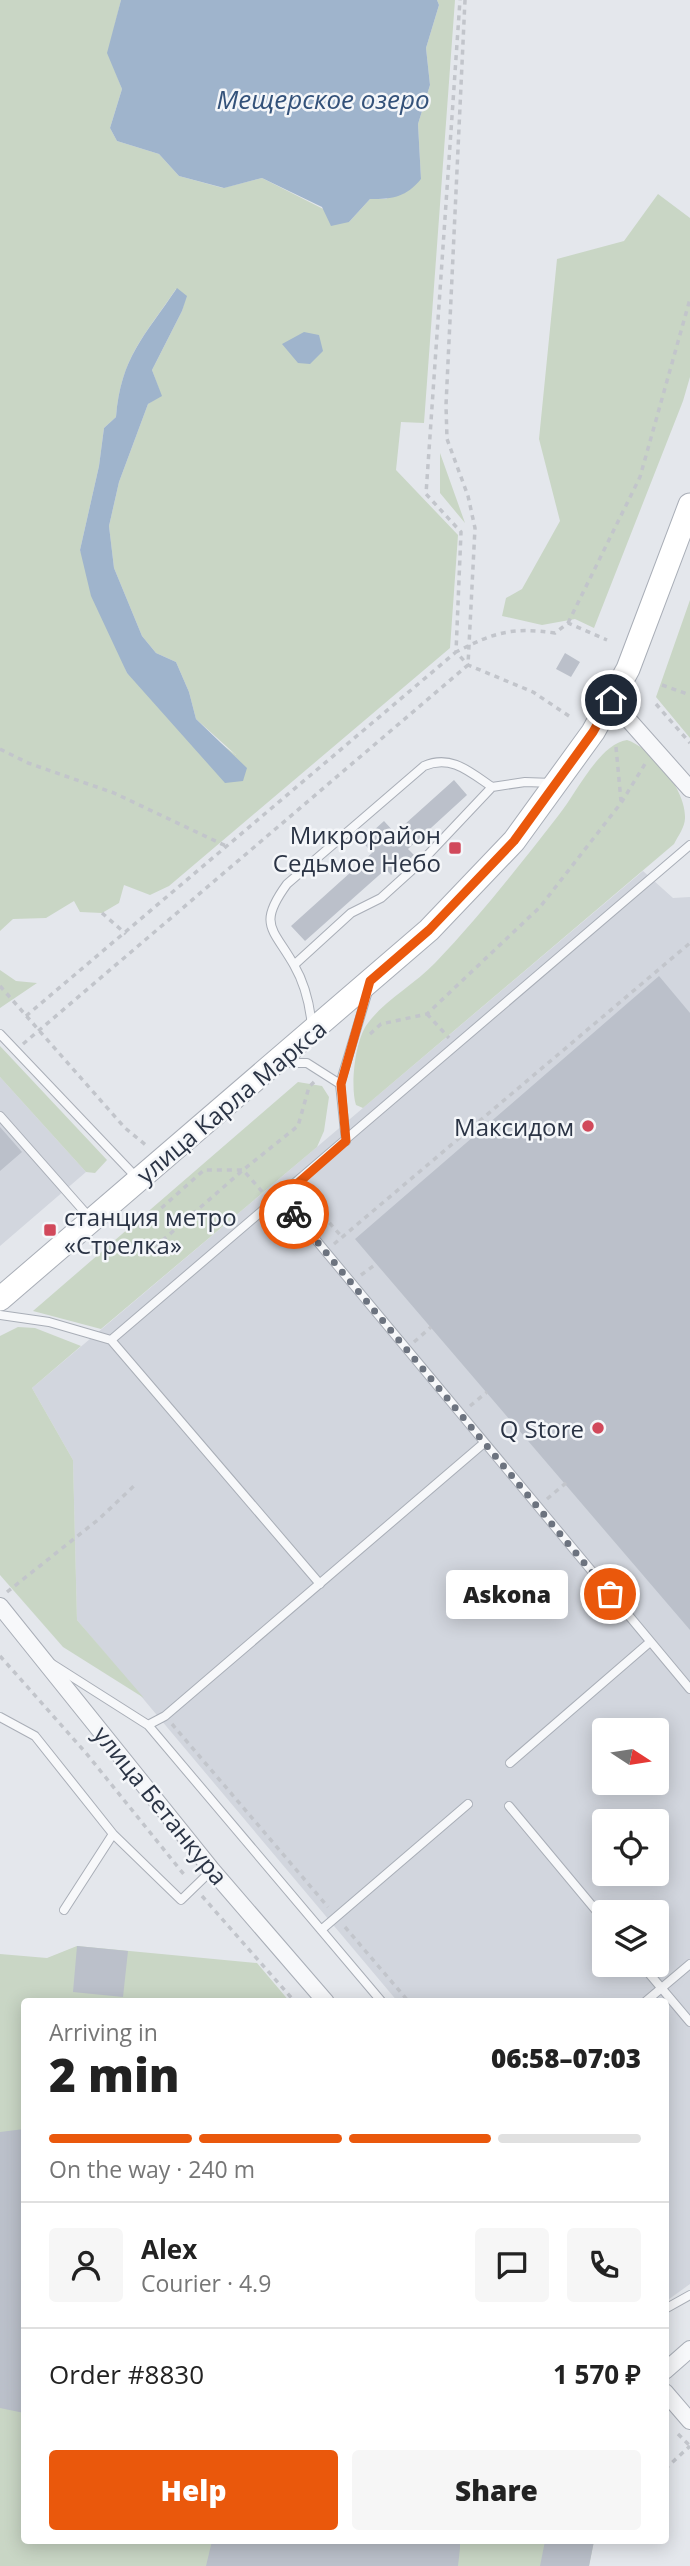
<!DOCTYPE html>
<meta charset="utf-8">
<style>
:root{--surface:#fff;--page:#f6f6f6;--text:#222;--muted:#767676;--line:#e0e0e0;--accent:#ea580c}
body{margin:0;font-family:"Open Sans",sans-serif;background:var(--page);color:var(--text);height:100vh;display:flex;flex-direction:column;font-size:26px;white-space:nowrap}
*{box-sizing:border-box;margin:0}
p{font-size:23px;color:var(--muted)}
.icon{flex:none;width:38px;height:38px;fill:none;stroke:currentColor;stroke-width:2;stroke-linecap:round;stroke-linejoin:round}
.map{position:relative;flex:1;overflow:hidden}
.side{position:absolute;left:21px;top:1998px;width:648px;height:546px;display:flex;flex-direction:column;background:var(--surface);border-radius:7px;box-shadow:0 4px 18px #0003}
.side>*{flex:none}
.needle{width:46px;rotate:102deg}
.tools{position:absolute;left:592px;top:1718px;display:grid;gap:14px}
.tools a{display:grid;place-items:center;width:77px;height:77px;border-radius:7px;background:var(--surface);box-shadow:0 4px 18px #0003;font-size:35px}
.pin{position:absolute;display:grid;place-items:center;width:60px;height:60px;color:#fff;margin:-30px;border:4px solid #fff;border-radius:50%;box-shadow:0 2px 7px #0007}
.courier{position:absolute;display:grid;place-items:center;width:70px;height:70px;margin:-35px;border:5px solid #ea580c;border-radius:50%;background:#fff;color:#222;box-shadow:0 2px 9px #0007}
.bubble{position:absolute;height:49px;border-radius:7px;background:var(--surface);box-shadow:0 4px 18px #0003;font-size:23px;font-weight:800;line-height:49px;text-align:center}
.head em{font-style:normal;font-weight:800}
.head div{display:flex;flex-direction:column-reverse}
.head{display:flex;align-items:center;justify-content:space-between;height:119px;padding:0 28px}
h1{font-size:46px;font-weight:800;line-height:52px}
.bar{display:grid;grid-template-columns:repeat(4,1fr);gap:10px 7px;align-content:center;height:84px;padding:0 28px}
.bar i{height:9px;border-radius:5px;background:var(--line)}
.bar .current{background:var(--accent)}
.bar p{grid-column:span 4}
.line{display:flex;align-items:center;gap:18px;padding:0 28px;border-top:2px solid var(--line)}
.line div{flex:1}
.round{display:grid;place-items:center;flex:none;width:74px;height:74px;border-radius:7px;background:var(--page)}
.primary-button{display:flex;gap:14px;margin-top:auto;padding:14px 28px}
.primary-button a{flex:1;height:80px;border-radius:7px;background:var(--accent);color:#fff;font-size:28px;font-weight:800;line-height:80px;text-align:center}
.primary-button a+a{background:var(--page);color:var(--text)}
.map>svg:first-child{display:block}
.built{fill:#d2d6de;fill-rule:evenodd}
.green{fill:#c9d6c5;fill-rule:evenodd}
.water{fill:#9fb4cc}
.building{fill:#bbc0ca}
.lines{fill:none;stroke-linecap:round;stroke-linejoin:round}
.lane-casing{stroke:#a9aeb7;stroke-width:10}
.street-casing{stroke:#a9aeb7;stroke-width:18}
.secondary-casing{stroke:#a9aeb7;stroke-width:25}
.path{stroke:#c2c5cb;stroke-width:3.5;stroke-dasharray:5 5;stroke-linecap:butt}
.lane{stroke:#f7f8fa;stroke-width:8}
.street{stroke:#f7f8fa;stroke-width:16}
.secondary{stroke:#fff;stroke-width:23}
.done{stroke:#6c737f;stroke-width:7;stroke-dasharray:0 12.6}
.route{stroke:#ea580c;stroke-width:9}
.poi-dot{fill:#d1495b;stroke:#f4f6f9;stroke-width:2.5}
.labels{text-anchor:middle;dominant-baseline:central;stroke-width:5;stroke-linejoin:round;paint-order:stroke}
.poi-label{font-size:24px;fill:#2b3445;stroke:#f4f6f9;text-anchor:end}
.street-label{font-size:24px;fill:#2b3445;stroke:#f4f6f9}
.water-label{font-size:26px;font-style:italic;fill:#34527a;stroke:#f4f6f9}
</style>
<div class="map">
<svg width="690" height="2566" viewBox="0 0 690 2566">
<rect width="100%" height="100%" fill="#e4e7ec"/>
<!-- built -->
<path class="built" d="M643,871L673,898L690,897V2284L665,2302V2002H398L77,1620L73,1460L32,1388ZM604,1731H656V1783H604ZM604,1822H656V1874H604ZM604,1913H656V1965H604Z
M0,1077L86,1172L0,1246Z"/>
<!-- green -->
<path class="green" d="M0,0H121L108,53L122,89L110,128L117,141L159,154L179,176L223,188L262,178L349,222L370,199H386L421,179L418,124L430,85L426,48L439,5L437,0H455L424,423L401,422L396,470L458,535L450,648L169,886L150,895L124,885L119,903L102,913L80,912L74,901L46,918L13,919L0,931ZM176,289L186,296L182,311L152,370L161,395L148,404L119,482L109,526L114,568L142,636L156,653L176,662L189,692L196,719L236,755L127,673L80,550L99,466L104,428L116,417C121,357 144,337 176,289Z
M658,194L690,218V377L683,401L594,628L575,619L542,625L502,616L506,598L522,589L560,521L539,439L557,259L624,241Z
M440,453L465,523L440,493Z
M690,600V738L656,697Z
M627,740C653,749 686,790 685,818C685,827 678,836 674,844L363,1108L356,1105C350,1086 355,1039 368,1023C385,1000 415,984 435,963C479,917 519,866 558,816C576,794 599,744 627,740Z
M0,970L16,981L37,983L0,1008Z
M0,1046L107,1160L95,1173L86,1172L0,1077Z
M298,1082L322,1086L329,1097L324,1131L317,1147L101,1329L33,1311Z
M18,1327L35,1328L81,1346L32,1388L73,1460L77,1620L144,1698L63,1647L0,1575V1336Z
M77,1946L257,1963L290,2002H24V2541H594L589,2566H0V1954L47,1958Z"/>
<!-- water -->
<path class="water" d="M121,0H437L439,5L426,48L430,85L418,124L421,179C406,197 394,199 370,199L349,222L331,226L322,207L262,178L224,188L179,176L159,154L117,141L110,128L122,89L107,53Z
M177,288L187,296L182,311L152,370L162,396L148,404L119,482L109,526L114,568L142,636L156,653L176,662L189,692L196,719L247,768L243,781L225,783L127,673L91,596L80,550L99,466L104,428L116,417C121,357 144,337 177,288Z
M304,332L319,335L323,351L310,364L298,363L282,344Z"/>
<!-- building -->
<path class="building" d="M565,653L580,662L571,677L556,669Z
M454,780L467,795L408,849L414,855L391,875L386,869L305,941L291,926L372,853L362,841L384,821L395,833Z
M659,976L690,1013V1630L355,1239Z
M0,1127L22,1152L0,1171Z
M77,1946L128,1951L123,1997L73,1992Z
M24,2129V2413L0,2408V2132Z
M212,2541H460V2548L458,2566H206Z
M545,2541H594L589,2566H540Z"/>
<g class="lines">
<!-- lane casing -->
<g class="lane-casing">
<path id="lane" d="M294,965L351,913L381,898L423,860L492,787
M312,1027C310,1005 305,984 294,965C273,928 257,925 287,884L424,766C451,754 470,772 492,787L525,782L553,783
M0,1034L137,1178
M283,1063H307L340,1084
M0,1116L90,1218
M346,1141L340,1084L368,991
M281,1198L690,1689
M0,1315L49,1322L111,1340L320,1584
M111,1340L690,845
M52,1664L148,1725L382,2002
M0,1717L35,1736L113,1834L64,1910
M148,1725L165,1716L484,1443
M510,1763L650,1642
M509,1806L604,1920
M113,1834L181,1900L212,1870
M321,1930L468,1804
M642,1965L690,2022
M645,2002L690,1964
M665,2309L690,2295"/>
</g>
<!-- street casing -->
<g class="street-casing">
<path id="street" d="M611,700L690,789
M0,1606L212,1870L326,2002
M665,2371L690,2349
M665,2392L690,2421"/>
</g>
<!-- secondary casing -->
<g class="secondary-casing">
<path id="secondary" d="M0,1299L429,930L514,841L593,732L611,700L628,669L690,505"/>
</g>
<!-- path -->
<path class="path" d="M568,623L640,477L690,299
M662,685L690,695
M656,704L690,743
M569,716L533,692L468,665L456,652C495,632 512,627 555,633L568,623L607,640
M616,747L621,801
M0,749L28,763L114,793L226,846
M102,913L126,934
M0,986L125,1128L147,1146
M427,1014L449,1038
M26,1016L456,652L461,532L426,494L460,0
M370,1034L381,1024L427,1014L540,907L621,803L645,764
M23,1044L468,665L475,528L468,496L447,439L446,405L465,0
M303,1193L342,1237
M139,1228L204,1170H243L265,1195
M334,1244L690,943
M155,1247L243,1170L298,1126L309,1087L314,1082
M361,1275L376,1264
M414,1342L431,1327
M470,1406L487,1392
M547,1499L567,1482
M7,1592L99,1519L137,1483
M0,1656L86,1753L186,1877
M172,1724L328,1907
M202,1896L295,2002
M345,1927L409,2002
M678,2434L690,2446
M665,2469L690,2446"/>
<!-- lane -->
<use href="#lane" class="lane"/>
<!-- street -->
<use href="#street" class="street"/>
<!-- secondary -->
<use href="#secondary" class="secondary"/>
</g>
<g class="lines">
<!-- done -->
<path class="done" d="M294,1214L610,1594"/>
<!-- route -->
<path class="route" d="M294,1214L281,1198L346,1141L341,1084L370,981L429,930L514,841L593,732L611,700"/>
</g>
<!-- markers -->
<g class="poi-dot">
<rect x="448" y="841" width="14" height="14" rx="3.5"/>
<circle cx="588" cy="1126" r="7"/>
<rect x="43" y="1223" width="14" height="14" rx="3.5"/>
<circle cx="598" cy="1428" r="7"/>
</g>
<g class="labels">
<!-- poi labels -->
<g class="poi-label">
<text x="441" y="834">Микрорайон<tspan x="441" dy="28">Седьмое Небо</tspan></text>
<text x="574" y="1126">Максидом</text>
<text x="64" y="1216" text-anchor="start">станция метро<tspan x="64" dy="28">«Стрелка»</tspan></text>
<text x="584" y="1428">Q Store</text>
</g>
<!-- street labels -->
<g class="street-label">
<text transform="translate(231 1101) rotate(-40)">улица Карла Маркса</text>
<text transform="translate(161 1805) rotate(51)">улица Бетанкура</text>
</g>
<!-- water labels -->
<g class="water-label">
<text x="323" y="99">Мещерское озеро</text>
</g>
</g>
</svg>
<div class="tools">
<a><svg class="needle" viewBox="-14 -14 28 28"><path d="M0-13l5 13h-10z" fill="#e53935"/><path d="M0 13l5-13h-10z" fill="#767676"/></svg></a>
<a><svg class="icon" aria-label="locate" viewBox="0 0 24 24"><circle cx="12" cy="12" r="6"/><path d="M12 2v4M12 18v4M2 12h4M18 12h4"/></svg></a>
<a><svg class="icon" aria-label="layers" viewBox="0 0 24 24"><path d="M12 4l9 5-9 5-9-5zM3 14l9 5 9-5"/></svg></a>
</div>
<div class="pin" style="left:610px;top:1594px;background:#ea580c"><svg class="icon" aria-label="bag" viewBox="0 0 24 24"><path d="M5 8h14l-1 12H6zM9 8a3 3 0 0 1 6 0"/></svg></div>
<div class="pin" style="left:611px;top:700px;background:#1f2937"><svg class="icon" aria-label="home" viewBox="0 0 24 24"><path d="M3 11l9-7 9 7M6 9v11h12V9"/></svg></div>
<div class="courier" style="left:294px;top:1214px"><svg class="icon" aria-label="bike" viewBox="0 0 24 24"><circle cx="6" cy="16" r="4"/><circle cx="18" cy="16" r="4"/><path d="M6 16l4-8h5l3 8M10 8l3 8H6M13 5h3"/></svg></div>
<div class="bubble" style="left:446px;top:1570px;width:122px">Askona</div>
<section class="side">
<div class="head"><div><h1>2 min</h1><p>Arriving in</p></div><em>06:58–07:03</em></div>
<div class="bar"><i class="current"></i><i class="current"></i><i class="current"></i><i></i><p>On the way · 240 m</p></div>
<div class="line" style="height:126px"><a class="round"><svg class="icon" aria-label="person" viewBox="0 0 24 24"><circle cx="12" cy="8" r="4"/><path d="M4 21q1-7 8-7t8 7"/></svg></a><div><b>Alex</b><p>Courier · 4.9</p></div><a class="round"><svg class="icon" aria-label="chat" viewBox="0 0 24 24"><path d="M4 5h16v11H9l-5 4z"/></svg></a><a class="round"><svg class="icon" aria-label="phone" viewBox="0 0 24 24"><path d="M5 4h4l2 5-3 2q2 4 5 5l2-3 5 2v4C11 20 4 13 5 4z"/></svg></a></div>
<div class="line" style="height:91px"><div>Order #8830</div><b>1 570 ₽</b></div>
<div class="primary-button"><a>Help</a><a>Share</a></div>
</section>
</div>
